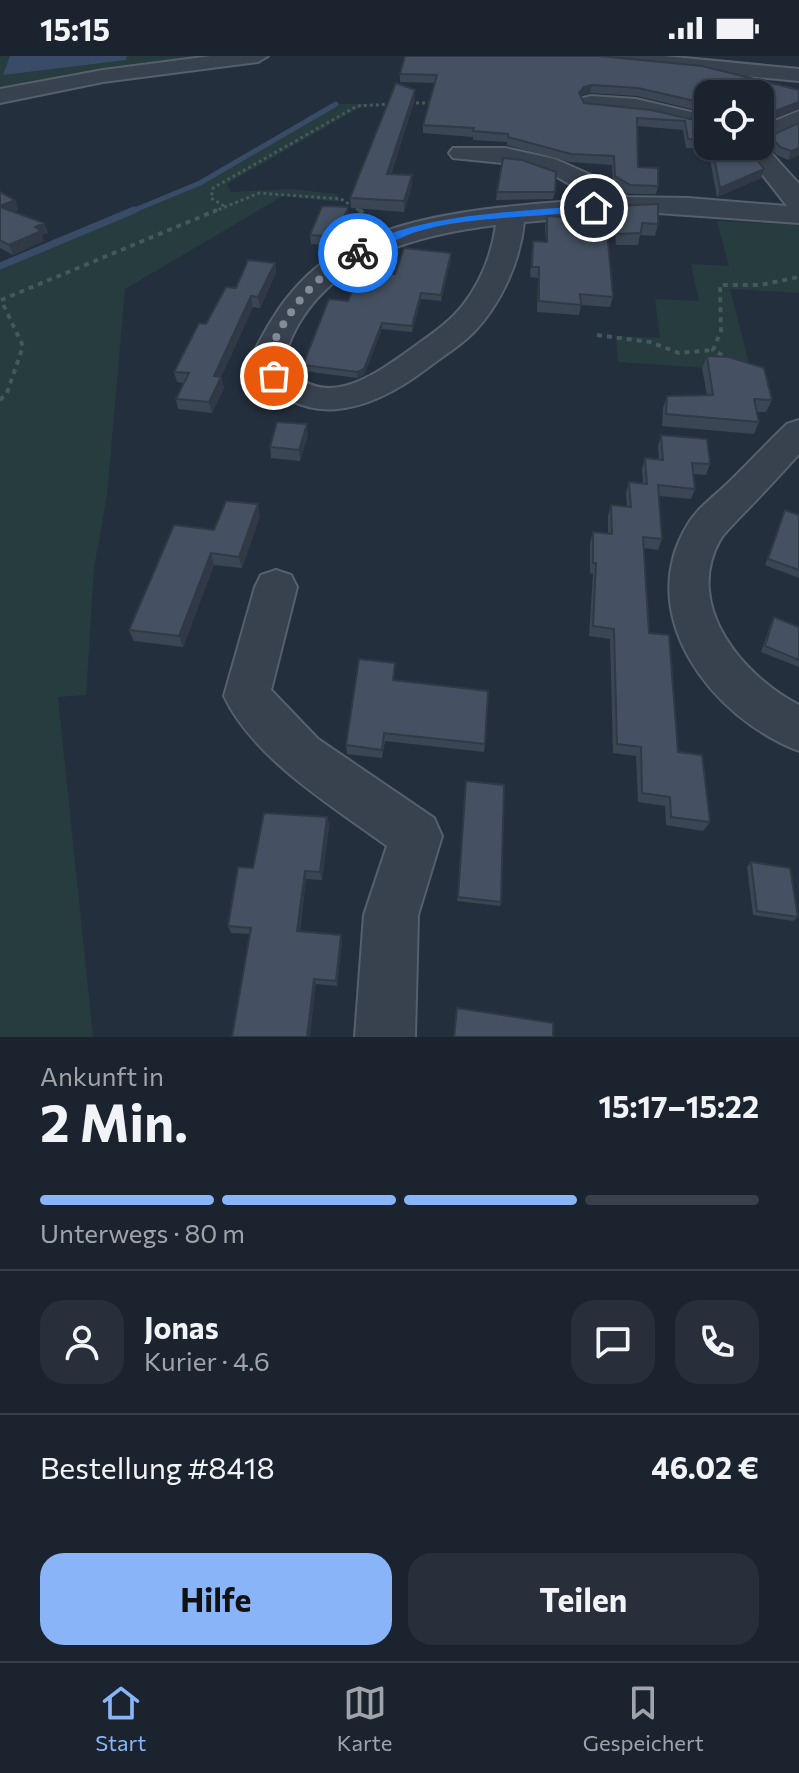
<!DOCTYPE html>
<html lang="de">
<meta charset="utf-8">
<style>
:root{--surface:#1b232e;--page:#282f3a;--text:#f1f3f6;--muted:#a0a4aa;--line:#39404a;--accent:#8ab4f8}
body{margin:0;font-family:Commissioner,sans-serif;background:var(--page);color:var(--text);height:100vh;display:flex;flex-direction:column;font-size:30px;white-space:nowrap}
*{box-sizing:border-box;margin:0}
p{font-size:26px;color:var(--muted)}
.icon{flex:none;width:44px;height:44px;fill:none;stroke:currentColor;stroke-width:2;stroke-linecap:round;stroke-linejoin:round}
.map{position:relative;height:981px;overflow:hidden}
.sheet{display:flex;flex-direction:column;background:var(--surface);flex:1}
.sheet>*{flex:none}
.controls{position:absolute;left:694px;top:24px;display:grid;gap:16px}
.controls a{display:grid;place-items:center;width:80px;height:80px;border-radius:16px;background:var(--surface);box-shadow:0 2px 6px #0004,0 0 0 2px var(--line);font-size:40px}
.pin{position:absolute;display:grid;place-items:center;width:68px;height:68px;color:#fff;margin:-34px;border:4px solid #fff;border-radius:50%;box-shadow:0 2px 8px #0007}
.courier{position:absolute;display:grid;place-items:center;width:80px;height:80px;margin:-40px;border:6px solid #1a73e8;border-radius:50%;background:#fff;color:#222;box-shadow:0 2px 10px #0007}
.headline em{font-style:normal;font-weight:700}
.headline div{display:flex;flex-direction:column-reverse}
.headline{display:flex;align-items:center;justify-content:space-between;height:136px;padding:0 40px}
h1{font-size:52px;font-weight:700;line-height:60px}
.bar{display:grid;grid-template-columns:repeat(4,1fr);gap:12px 8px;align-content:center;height:96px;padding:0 40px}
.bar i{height:10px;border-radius:6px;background:var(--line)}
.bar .current{background:var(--accent)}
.bar p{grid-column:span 4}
.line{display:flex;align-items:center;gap:20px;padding:0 40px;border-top:2px solid var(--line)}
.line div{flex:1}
.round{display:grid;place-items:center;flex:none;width:84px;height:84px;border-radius:24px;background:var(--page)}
.button{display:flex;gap:16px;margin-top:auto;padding:16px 40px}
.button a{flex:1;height:92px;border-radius:24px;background:var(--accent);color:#111;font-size:32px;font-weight:700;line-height:92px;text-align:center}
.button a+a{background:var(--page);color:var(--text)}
.status{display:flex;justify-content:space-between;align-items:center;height:56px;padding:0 40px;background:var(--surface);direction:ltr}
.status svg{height:22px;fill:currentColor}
.dock{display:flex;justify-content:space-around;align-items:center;height:112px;border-top:2px solid var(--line);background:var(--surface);font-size:22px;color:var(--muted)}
.dock a{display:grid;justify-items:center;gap:4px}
.dock .current{color:var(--accent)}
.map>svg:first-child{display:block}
.green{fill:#263c3f}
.water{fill:#394c67}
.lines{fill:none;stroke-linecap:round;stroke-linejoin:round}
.stream-far1{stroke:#394c67;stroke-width:5}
.stream{stroke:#394c67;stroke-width:7}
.minor-casing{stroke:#565f6c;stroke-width:4}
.path-far1{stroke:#44595c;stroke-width:3;stroke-dasharray:3 3;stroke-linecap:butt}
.path{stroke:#44595c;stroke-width:4;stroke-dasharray:5 5;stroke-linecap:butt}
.minor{fill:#38414e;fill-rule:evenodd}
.wall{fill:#3b4654}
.shaded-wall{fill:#303945}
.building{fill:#455162;stroke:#303945;stroke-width:2}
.route{fill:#1a73e8}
.done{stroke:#828b98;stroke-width:8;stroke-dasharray:0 14.4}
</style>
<div class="status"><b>15:15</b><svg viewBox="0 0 49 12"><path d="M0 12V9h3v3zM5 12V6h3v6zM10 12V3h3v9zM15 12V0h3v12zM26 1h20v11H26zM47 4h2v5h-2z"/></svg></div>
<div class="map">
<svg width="799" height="981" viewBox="0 0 799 981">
<rect width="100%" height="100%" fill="#242f3e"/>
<!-- green -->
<path class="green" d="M0,0H226L0,34Z
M337,48H366L227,128L231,136L289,133L337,138L340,146L283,140L125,233L107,439L94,512L86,639L58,641L93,981H0V206L84,176L197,127Z
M717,165L799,169V237L730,233L751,315L618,306L616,280L660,282L655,243L699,245L691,208L729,210Z"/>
<!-- water -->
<path class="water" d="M10,0H127L126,4L3,19Z"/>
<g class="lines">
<!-- stream-far1 -->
<path class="stream-far1" d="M130,156L200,127L336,48"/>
<!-- stream -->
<path class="stream" d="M0,210L134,154"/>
<!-- minor casing -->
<g class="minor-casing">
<path id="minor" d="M211,0H268L258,6L103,26L0,47V33L103,14Z
M591,0H664L799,13V25L601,6Z
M591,40L636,43L708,60V74L650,59L583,52L580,47L583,42Z
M799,55V71L762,87L799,128V167L644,156L524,166C520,206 501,248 473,277C460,290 443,300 429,311C369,357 298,380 250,304C264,276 278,250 300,227C366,155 504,151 596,143L557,121L522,109L453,102L449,97L453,92H505L555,103L593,120L627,141L688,142L787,150L740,90H760V71ZM496,169C492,197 481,226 463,249C449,267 430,279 411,293C372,321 320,359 282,304C288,291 293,276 301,264C343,197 423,178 496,169Z
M799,364V398C780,419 760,441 740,461C733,469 725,476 720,484C683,550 743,620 799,649V695C712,662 632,559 688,468C697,453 713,441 726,429C747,409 766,388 787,368Z
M276,514L291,519L297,531L271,634L318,683L434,762L442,780L418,859L415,981H355L364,859L387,790C332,750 253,702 224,640L255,531L261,519Z"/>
</g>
<!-- path-far1 -->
<path class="path-far1" d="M410,47H436
M224,150L211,142L213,132L357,50L392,48
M213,156L259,137L341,143L362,156"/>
<!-- path -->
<path class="path" d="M359,154L375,164
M1,244L217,154
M597,279L650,286L679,297L713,294
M731,304L713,294L721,275L720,229H760L799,221
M0,344L7,337L23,290L1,244"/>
<!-- minor -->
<use href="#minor" class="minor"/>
</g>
<!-- wall -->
<path class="wall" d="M602,1L799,34V53L761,67L708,38V57L637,40L590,37L582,39L581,41L584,47L708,67V90H746L761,122L717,141L708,93L686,92L683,74L637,70L638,111L658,130L656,138H628L613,129L612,109L570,106L507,89V86L473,84V81L423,77V69L435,27L400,26V18Z
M415,34V43L391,118L412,129L404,156L351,152L350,142Z
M799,67V99L788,104L777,99L767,88L770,80Z
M0,136L15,144L18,154L14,156L44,167L48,177L42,179L44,185L13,199L0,192Z
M497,136H555L553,143L496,144Z
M617,150L658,168L655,180L640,179L638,189H616L614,161Z
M348,160L337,190L311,188L310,179Z
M547,160L613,241L610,251L581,249L579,259L537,256L538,222L530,221L532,195L533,185L546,186L545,170Z
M451,203L441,245L421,243L412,276L382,273L364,319L357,322L304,315L303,309L348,245Z
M275,207L276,217L260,252L253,251L221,321L224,332L212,357L178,353L176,343L184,327L177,326L174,316L236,232Z
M707,300L772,344L766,356H757L759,366L754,378L662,370L663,352L667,340L707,339L702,312Z
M308,379L300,405L271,402L270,391Z
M661,379L710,408L706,419L693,418L695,433L691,443L659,440L662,483L658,494L644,492L649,577L678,696L710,766L703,775L666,769L665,750L638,746L636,700L613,697L610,583L589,580L593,518L590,517V487L593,476L608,477V460L611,449L627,450L626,437L629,426L643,427L642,413L645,402L659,403L658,390Z
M785,454L799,459V522L765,509Z
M260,460L242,512L214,509L183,591L134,585L129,574L214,474Z
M774,561L799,571V611L761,596L771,567Z
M395,607L394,624L485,688L484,696L385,685L382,702L347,698L346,689Z
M466,725L501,846L500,850L457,845Z
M327,761L329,769L322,824L306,823L300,876L342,885L337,930L316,928L250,878L231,877L228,870L253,812Z
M751,806L798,861L793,865L753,859L747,811Z"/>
<!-- shaded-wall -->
<path class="shaded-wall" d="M592,29L590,37L582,39L577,45L579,37L584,31Z
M415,34V43L387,128V118Z
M799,46V53L760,68L762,60Z
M799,92V99L788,104L791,95Z
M764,113L761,122L717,141L720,132Z
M412,119V129L404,156V145Z
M15,144L18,154L3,160L0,150Z
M348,151V160L337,190V181Z
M44,167L48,177L42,179L44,185L13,199L9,189L35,171Z
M451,197V203L441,245V239Z
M275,207L276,217L260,252L258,241Z
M421,237V243L412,276V270Z
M251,240L253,251L216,331L214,320Z
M382,267V273L364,319L357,322V316Z
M221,321L224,332L212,357L209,346Z
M307,368L308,379L300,405L299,394Z
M258,448L260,460L242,512L239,501Z
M211,497L214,509L183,591L179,580Z
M327,761L329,769L322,824L320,816Z
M305,815L306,823L299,882L297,875Z
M341,879L342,885L337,930L336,925Z
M314,923L316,928L310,981H307Z"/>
<!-- building -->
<path class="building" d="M405,0H600L702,10L799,34V46L762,60L760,76V38H708V48L638,32L592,29L584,31L579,37L584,47L651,54L708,67V84L688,83L685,65L637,62L638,111L658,112V130L630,129L615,120L614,100L571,98L508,81V78L473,75L474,72L423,69L437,19L400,18Z
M396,27L415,34L387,118L412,119L404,145L350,142Z
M799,67V92L791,95L780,91L770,80Z
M712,90H746L764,113L720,132Z
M503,102L522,104L556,116L555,136H497Z
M0,136L15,144L0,150Z
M658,148V168L642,167L641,177L618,178L617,150Z
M322,150L348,151L337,181L310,179Z
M0,151L44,167L35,171L41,175L9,189L0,184Z
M547,160L606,164L613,241L580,238L581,249L539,245V211H532L533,185L547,186Z
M404,192L451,197L441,239L421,237L412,270L382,267L364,313L357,316L303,309L329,243L348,245L360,215L395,218Z
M248,204L275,207L258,241L251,240L214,320L221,321L209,346L176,343L189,317L174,316L199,267L206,268L226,231L236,232Z
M707,300L729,301L764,312L772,344L754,343L759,366L666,358L667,340L713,339Z
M277,366L307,368L299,394L270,391Z
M661,379L707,383L710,408L692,407L695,433L658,429L662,483L643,481L649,577L669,579L678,696L702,699L710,766L671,761L670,741L642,737L641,691L617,688L614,573L593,570L596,507H593V476L612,478L611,449L631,451L629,426L647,428L645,402L663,404Z
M226,445L258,448L239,501L211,497L179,580L129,574L174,469L214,474Z
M785,454L799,459V514L768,503Z
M774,561L799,571V604L765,590Z
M359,603L395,607L393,624L488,635L485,688L384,677L382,694L346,689Z
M466,725L504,729L501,846L458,841Z
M264,757L327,761L320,816L305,815L297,875L341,879L336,925L314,923L307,981H232L251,872L228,870L238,811L253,812Z
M751,806L790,812L798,861L757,855Z
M457,952L553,967V981H454Z"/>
<!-- route -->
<path class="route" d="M594,149L597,153C540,163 470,159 416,176C402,180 362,202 353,197C408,156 525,156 594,149Z"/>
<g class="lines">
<!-- done -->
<path class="done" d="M274,320L266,304C283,260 314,218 358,197"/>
</g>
</svg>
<div class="controls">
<a><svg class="icon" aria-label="locate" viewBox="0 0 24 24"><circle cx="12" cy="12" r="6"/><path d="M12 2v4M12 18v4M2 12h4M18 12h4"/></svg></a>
</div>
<div class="pin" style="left:274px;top:320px;background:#ea580c"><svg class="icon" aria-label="bag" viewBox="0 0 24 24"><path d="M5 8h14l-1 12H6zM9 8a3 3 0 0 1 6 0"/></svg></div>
<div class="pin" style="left:594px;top:152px;background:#1f2937"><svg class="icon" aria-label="home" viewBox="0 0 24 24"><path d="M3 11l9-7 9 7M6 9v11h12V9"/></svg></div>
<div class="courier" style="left:358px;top:197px"><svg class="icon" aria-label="bike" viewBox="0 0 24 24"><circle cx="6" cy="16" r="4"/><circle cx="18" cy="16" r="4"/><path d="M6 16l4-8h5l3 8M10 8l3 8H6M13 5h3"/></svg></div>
</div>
<section class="sheet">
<div class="headline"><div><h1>2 Min.</h1><p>Ankunft in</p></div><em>15:17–15:22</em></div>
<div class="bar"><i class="current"></i><i class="current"></i><i class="current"></i><i></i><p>Unterwegs · 80 m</p></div>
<div class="line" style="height:144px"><a class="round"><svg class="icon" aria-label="person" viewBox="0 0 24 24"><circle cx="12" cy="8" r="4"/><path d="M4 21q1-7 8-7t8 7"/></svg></a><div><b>Jonas</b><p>Kurier · 4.6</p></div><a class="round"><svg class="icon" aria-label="chat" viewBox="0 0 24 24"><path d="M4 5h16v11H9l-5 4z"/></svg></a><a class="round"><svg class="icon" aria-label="phone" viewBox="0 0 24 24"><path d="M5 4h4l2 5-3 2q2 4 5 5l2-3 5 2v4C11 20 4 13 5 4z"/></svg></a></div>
<div class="line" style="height:104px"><div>Bestellung #8418</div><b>46.02 €</b></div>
<div class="button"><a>Hilfe</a><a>Teilen</a></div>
</section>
<nav class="dock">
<a class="current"><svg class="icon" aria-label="home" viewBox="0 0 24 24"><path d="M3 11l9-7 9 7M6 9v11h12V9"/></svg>Start</a>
<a><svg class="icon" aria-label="map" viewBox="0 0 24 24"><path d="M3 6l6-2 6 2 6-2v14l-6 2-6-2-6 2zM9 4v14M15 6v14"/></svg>Karte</a>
<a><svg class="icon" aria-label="saved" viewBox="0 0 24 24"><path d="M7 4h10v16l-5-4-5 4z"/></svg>Gespeichert</a>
</nav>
